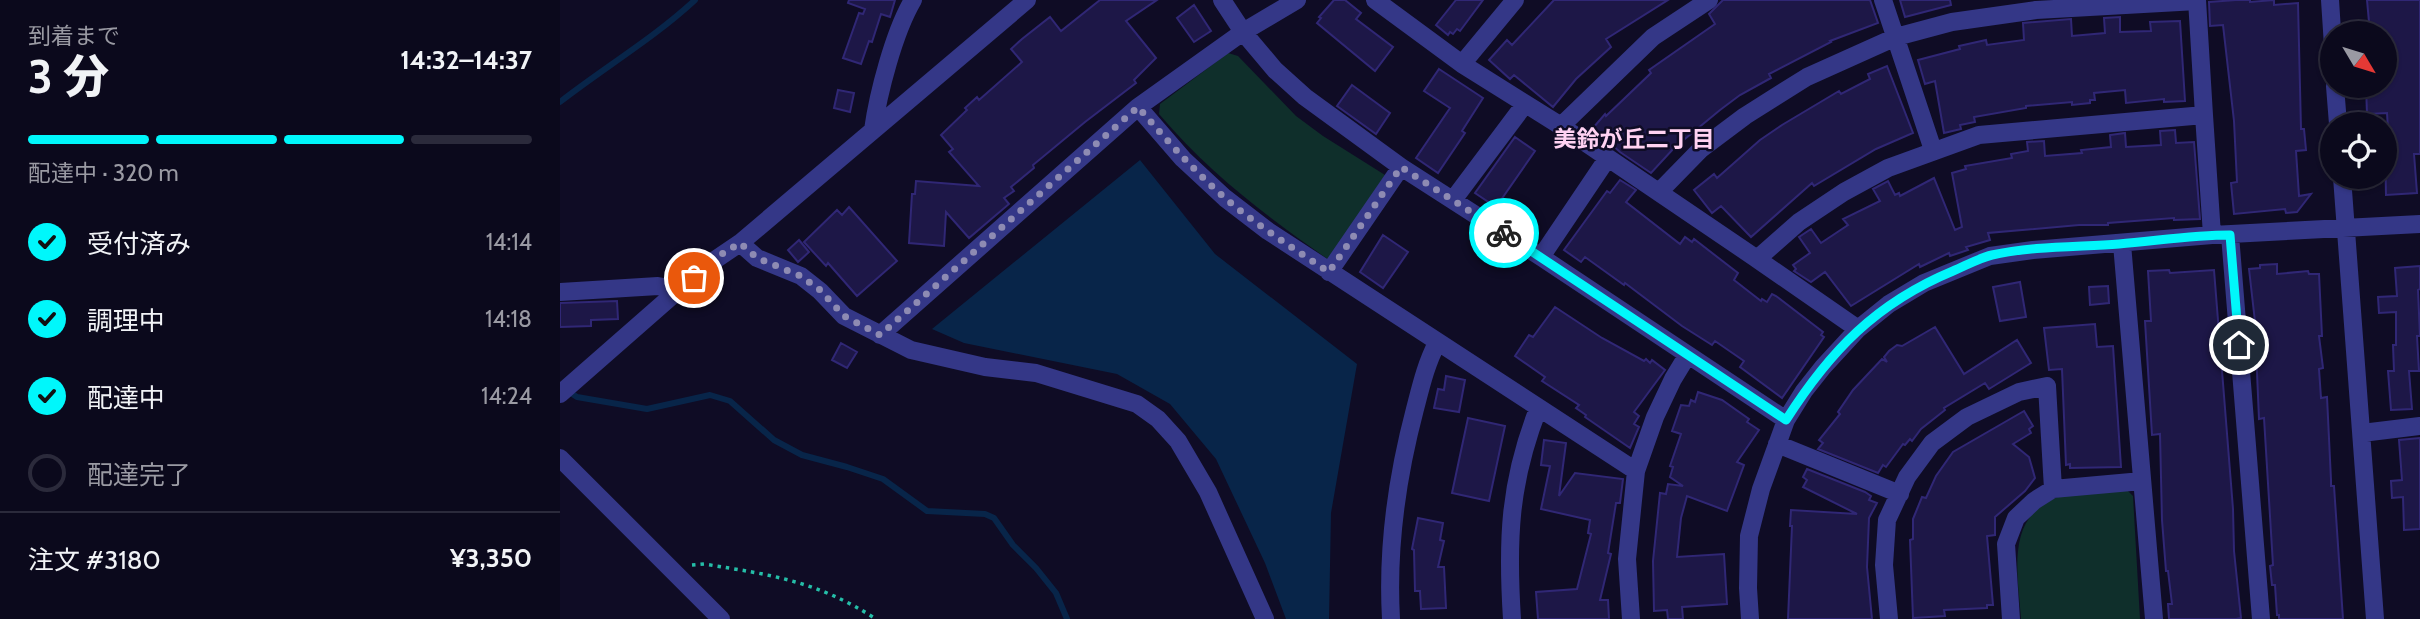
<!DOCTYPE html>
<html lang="ja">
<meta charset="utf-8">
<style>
:root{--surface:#0b091c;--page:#141225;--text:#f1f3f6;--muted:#9a9aa3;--line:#2b2a3b;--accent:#00f7fb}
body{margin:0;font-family:Cabin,"Noto Sans JP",sans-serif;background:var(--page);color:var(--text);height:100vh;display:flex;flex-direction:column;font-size:26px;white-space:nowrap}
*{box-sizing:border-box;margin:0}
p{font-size:23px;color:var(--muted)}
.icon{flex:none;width:38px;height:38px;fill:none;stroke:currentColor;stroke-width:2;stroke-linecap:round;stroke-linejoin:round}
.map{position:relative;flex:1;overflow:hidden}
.sheet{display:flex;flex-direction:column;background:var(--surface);width:560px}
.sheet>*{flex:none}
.needle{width:46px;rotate:128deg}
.buttons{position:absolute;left:1760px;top:21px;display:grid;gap:14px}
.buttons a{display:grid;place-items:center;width:77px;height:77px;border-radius:50%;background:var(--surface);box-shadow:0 2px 5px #0004,0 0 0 2px var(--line);font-size:35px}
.pin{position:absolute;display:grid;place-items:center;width:60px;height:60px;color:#fff;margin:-30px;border:4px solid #fff;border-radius:50%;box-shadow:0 2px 7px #0007}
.courier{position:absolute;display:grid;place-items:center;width:70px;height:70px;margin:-35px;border:5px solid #00f7fb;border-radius:50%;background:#fff;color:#222;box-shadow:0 2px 9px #0007}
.head em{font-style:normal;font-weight:800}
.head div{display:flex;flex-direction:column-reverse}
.head{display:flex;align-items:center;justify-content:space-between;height:119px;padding:0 28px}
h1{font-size:46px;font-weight:800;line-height:52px}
.bar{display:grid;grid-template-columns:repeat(4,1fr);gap:10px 7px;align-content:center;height:84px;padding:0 28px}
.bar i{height:9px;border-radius:5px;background:var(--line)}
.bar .current{background:var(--accent)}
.bar p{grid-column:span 4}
.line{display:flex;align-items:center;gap:18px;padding:0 28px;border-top:2px solid var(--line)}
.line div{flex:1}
ol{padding:0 28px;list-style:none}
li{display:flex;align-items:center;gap:21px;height:77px}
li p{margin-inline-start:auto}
li .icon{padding:7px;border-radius:50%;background:var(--accent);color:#111;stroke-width:4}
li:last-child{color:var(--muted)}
li i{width:38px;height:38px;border:4px solid var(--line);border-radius:50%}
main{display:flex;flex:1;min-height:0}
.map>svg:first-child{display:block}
.green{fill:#0f2f2b}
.water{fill:#082549}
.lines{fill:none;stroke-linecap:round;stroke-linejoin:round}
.stream{stroke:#082549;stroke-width:6}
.building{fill:#1d1747;stroke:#302775;stroke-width:2}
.path{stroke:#25bea8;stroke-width:3.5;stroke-dasharray:3.5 5;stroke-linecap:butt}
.minor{stroke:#343787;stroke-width:18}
.done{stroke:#8e8bb3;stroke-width:7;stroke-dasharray:0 12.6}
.route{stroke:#00f7fb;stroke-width:9}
.labels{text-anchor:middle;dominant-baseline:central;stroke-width:5;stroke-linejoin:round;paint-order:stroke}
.neighbourhood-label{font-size:23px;font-weight:bold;fill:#ffd2f2;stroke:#0f0c25}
</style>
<main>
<section class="sheet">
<div class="head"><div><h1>3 分</h1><p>到着まで</p></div><em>14:32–14:37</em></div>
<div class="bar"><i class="current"></i><i class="current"></i><i class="current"></i><i></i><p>配達中 · 320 m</p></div>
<ol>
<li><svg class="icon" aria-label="check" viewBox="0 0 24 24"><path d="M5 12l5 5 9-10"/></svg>受付済み<p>14:14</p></li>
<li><svg class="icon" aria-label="check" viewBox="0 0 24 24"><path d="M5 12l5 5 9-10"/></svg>調理中<p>14:18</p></li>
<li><svg class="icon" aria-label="check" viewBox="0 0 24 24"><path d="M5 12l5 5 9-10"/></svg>配達中<p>14:24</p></li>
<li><i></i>配達完了</li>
</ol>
<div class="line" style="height:91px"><div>注文 #3180</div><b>¥3,350</b></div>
</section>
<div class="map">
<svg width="1860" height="619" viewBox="0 0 1860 619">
<rect width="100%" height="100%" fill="#0f0c25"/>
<!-- green -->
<path class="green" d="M668,53L678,56L736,116L763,136L825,175L769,260C705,215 650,174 599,114L600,104Z
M1567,490L1573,496L1580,619H1461C1458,574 1444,514 1501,496C1517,490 1550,492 1567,490Z"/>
<!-- water -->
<path class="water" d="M580,160L655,254L797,364L771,513L769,619H726L705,563L656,459L610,404L557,374L404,343L372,329Z"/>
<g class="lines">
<!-- stream -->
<path class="stream" d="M0,102C45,67 94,38 135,0
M6,390L17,397L87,409L150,395L170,401L214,440L242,455L287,467L323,479L367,511L425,514L434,518L453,545L476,568L496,593L507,619"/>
</g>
<!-- building -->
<path class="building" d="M289,0H335L330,17L321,14L312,42L309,41L301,64L283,58L299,13L303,14L305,9L288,3Z
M540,0H597L566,21L596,58L574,80L576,83L525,122L473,165L474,168L451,187L454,191L444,198L449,204L409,238L386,212L384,246L349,243L352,194H355L356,181L419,186L389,152L393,149L381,135L407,110L405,108L417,97L419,100L462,62L451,49L462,39L490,17L501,31Z
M774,0H785L801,13L796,19L833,47L815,71L757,23L761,18L759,17Z
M896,0H923L900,31L897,29L893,34L890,32L888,35L876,25Z
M994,0H1108L1046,39L1051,47L1016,79L993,107L954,75L950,79L929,60L947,40L952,45Z
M1163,0H1310L1318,23L1270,41L1271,42L1209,74L1211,78L1180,95L1160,110L1114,148L1091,173L1060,152L1033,128L1045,114L1046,116L1091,73L1089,70L1155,24L1149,14Z
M1340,0H1390L1391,5L1345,17Z
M1676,0H1690V2L1714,0V5L1738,3L1741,129H1744L1746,150L1736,151L1739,196L1751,194L1737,212L1726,213L1725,209L1674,214L1671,183L1677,182L1674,121L1663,25L1650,26L1649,2Z
M1807,0H1860V154H1854L1857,193L1826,195L1825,145H1829L1827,113L1807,114L1806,86H1825V33H1810Z
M634,5L651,31L634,42L617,18Z
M1560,17V32L1591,31L1590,22L1620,21L1625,101L1604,102V99L1566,103L1565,90L1534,93L1535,100H1530V103L1512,105V102L1466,106V108L1414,117L1415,122L1400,125L1401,129L1384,133L1375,81L1365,84L1358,60L1400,49L1399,46L1426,40L1427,45L1464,40L1463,23L1511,19L1512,36L1545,33L1544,18Z
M1327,66L1353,133L1316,149L1254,186L1252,183L1191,237L1161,206L1152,213L1134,190L1154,174L1157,178L1200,140L1222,125L1279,91L1281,94L1310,79L1308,74Z
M879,69L923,98L902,131L905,133L878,173L856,158L890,108L864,91Z
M792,85L830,113L816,134L777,106Z
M278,90L294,93L290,112L274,108Z
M1615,130L1616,143L1634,142L1640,219L1614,220V218L1548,223V225H1519L1428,233L1430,240L1406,247L1408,250L1390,256L1389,253L1360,267L1359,264L1291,306L1265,272L1251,282L1234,271L1236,269L1233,265L1250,253L1239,237L1251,229L1261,243L1288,225L1283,219L1320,201L1313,189L1328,181L1335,195L1339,193L1340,196L1374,178L1395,230L1402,227L1392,173L1406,169L1405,166L1452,158L1451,154L1468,151L1467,142L1484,141L1485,156L1522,153L1521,150L1551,147L1550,135L1565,133L1566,147L1601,145L1600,131Z
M955,137L975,151L936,207L915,193Z
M1060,180L1076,190L1066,202L1120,244L1125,237L1132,242L1134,239L1178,273L1174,280L1201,301L1202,299L1207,302L1212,294L1216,296L1263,332L1261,335L1264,337L1222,398L1180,367L1184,361L1155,341L1152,345L1122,326L1065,283L1064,285L1025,257L1021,262L1004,250L1047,191L1050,193Z
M289,207L337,261L297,296L268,263L266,266L244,242L277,210L282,215Z
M823,235L848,252L823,288L800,272Z
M239,240L249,252L238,262L228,250Z
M1717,264V274L1748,271L1749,274H1759L1762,336H1759L1763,368L1759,369L1761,398L1767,397L1771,480V486H1774L1783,619H1719V615H1717L1715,585H1712L1710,566L1713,565L1704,418L1699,419L1696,349L1698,348L1689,269L1700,268V265Z
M1860,266V289L1858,290L1860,336H1857L1859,371H1849L1852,409L1831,410L1828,371H1834L1833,345H1836V312L1819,313L1818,297L1837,296L1835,268Z
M1609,270L1610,273L1654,270L1673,509L1674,551L1681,618L1676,619H1609L1608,604H1612L1608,571H1606L1602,520L1600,434L1592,435L1585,321H1591L1588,271Z
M1460,282L1466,317L1440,321L1433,287Z
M1548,286L1549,303L1530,305L1529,287Z
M57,301L58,319L31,320V326L0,327V303Z
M995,307L1042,338L1084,361L1086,359L1090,363L1092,360L1105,370L1074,412L1079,416L1074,424L1079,427L1070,448L1025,417L1026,415L1016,408L1019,405L982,381L985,377L955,356L969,335L973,337Z
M1535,324L1537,347L1553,346L1561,467L1510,468V464L1506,465L1502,369L1489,370L1484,328Z
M1375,327L1404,374L1457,340L1471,363L1429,389L1425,383L1384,408L1385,410L1361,429L1352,441L1350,439L1345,445L1343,444L1326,467L1323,465L1318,473L1258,449L1263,443L1259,440L1280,414L1278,412L1293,390L1322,359L1327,362L1324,357L1329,351L1337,345L1342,346Z
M281,343L297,352L287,368L272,360Z
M886,376L905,380L899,412L874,408L878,389L884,390Z
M1138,392L1162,400L1189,419L1187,422L1199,430L1177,462L1184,465L1167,511L1127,496L1121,518L1117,557L1164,554L1167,604L1122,607L1123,619H1108L1107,610L1094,611L1093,561L1100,493L1106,494L1108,484L1123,486L1110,477L1113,467L1110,466L1121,434L1112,431L1121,405L1129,406L1131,400L1135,402Z
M1464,411L1473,426L1469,429L1471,433L1453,444L1469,457L1475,478L1465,491L1435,517V535L1427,536L1433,605H1427V608L1384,610L1385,616L1353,618L1350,540L1353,539V519L1362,497L1366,498L1376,476L1393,452Z
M908,418L945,426L929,501L892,493Z
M1860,438V529L1844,530L1843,497L1832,498L1831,481L1842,480L1839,440Z
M984,440L1006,443L999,496L1015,473L1063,479L1060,503H1056L1048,553L1051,554L1040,600H1048L1049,619H978L976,592L1017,589L1031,534L1028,533L1030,520L981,509L990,466L981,465Z
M1247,469L1305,492L1311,496L1309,500L1317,503L1309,518L1307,567L1312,619H1228L1232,526H1230L1231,510L1297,514L1243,487L1247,480L1243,477Z
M858,518L883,523L880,540L884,541L878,567H884L886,608L861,609L860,591H855L854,550L852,549Z"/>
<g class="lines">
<!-- path -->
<path class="path" d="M132,565L144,564C212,575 257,581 316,619"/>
<!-- minor -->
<path class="minor" d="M662,0L683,32L715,70L745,97L841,167L981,257L1226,420
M815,0L902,64L1001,126L1197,259L1239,222L1284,192L1328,168L1419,135L1644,115L1637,0
M1323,0L1373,150
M1770,0L1773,46
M902,64L955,0
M1775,86L1778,124
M578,107L623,159L665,198L708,231L1076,471
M1644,115L1652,235
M1001,126L1093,37L1149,0
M313,130C318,94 334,32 353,0
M1782,177L1815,619
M1099,192L1141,149L1185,116L1247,77L1336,37L1392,22L1476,10L1637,1
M893,200L965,104
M1670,235L1701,619
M180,243L197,258L241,276L260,291L284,316L351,350L425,367L476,373L577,404L598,419L618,441L648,492L705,619
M1562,244L1594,619
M981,257L1047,159
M1197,259L1298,329
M769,272L841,167
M0,292L98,286L121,290
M320,335L578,107L683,32L737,0
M0,394L146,266L180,243L467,0
M1802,433L1860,426
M1217,444L1340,494
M0,458L161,619
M831,619C827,549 837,477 855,409C861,386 866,364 877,343
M952,619C947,541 949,483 978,409
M1071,619L1067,559L1076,471L1095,417L1113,379L1127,356
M1190,619L1188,588L1189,536L1201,489L1226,420L1244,391L1263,367L1298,329L1329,304L1364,283L1430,256L1473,250L1652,235L1860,224
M1329,619L1324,565L1327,520L1347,477L1372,443L1407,417L1459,392L1487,386L1493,489
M1451,619L1446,544L1456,518L1474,501L1493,489L1582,481"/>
</g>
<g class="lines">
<!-- done -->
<path class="done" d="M134,278L160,255L180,243L197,258L241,276L260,290L284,316L320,335L578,107C605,138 632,169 664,197C696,225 733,248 769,272L841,167L944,233"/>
<!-- route -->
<path class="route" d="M944,233L1226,420C1270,351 1316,303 1393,271C1405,266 1419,258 1432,255C1473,246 1517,247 1559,244C1596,241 1633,235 1670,235L1679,345"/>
</g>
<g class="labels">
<!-- neighbourhood labels -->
<g class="neighbourhood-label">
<text x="1074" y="139">美鈴が丘二丁目</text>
</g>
</g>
</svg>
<div class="buttons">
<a><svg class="needle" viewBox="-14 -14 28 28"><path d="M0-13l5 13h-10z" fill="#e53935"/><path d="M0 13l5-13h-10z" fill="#9a9aa3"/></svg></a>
<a><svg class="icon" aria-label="locate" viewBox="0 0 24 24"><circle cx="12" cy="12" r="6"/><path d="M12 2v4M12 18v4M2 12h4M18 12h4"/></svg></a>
</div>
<div class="pin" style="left:134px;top:278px;background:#ea580c"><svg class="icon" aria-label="bag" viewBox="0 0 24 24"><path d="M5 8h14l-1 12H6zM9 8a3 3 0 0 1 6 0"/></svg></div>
<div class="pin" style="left:1679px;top:345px;background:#1f2937"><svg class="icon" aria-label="home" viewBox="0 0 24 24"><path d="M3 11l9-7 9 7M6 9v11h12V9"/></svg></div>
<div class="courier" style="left:944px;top:233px"><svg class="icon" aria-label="bike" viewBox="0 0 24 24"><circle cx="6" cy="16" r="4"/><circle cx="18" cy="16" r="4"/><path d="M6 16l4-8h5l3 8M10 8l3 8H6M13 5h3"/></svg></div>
</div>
</main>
